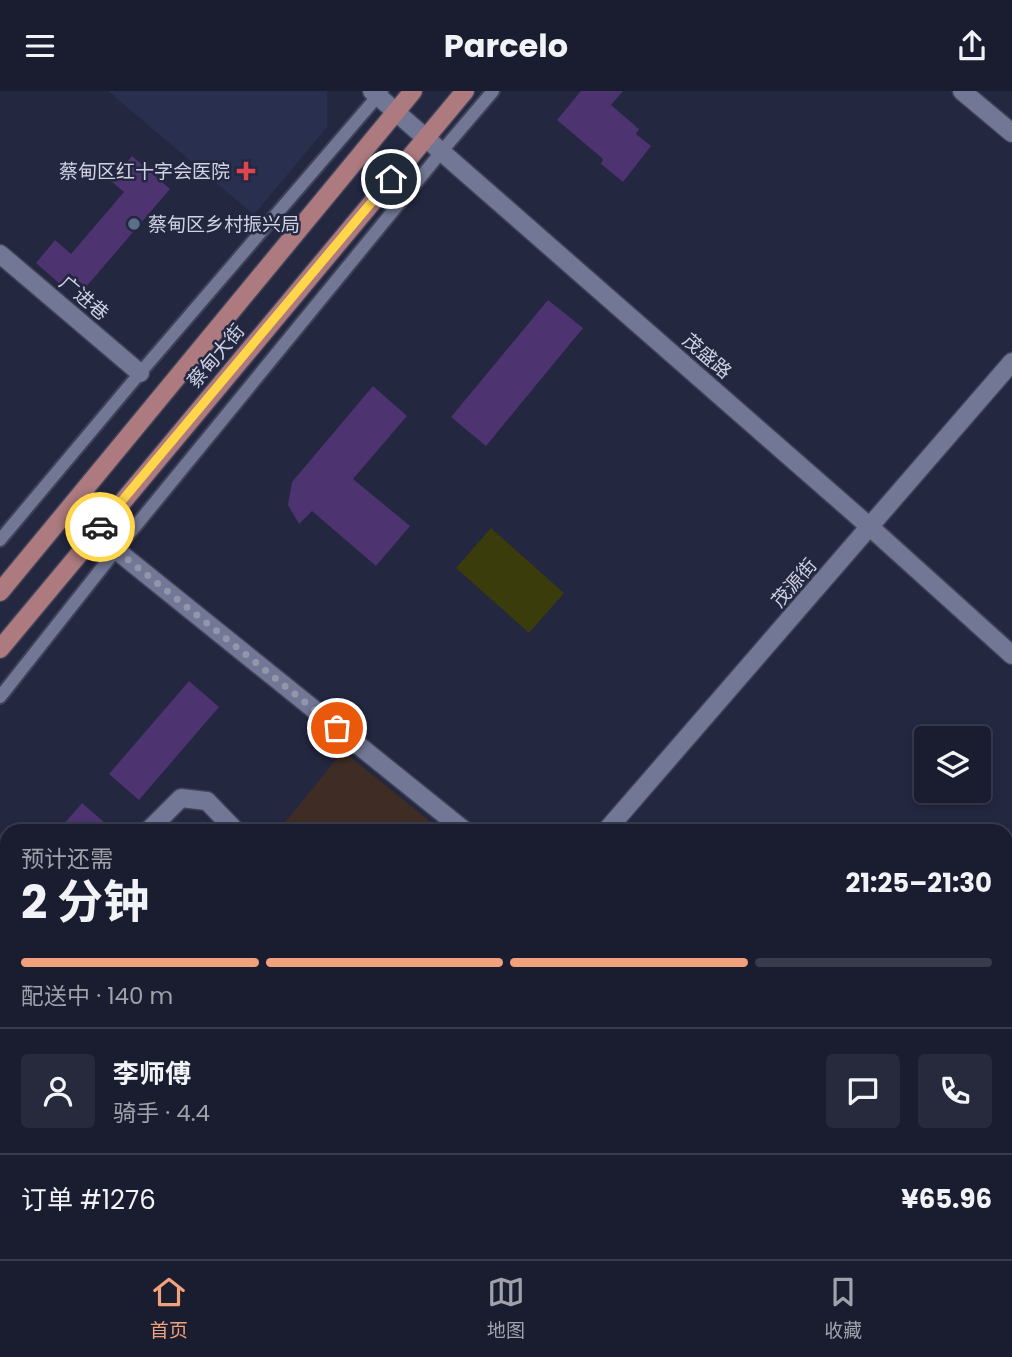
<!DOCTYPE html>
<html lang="zh">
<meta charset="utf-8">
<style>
:root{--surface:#1a1d30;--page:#272a3c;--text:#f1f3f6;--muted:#9fa2ab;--line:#383b4c;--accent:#f1a17c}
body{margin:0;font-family:Poppins,"Noto Sans SC",sans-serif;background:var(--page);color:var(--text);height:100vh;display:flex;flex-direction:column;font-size:26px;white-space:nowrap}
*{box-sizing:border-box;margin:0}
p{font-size:23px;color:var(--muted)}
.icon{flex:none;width:38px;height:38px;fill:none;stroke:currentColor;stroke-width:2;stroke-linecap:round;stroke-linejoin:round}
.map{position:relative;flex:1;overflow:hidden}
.panel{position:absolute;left:0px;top:733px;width:1013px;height:436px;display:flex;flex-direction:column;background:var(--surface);border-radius:21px 21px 0 0;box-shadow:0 4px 10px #0003,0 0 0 2px var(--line)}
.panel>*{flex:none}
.buttons{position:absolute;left:914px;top:635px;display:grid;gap:14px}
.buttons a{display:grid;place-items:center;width:77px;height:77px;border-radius:7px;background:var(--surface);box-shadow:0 4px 10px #0003,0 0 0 2px var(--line);font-size:35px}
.pin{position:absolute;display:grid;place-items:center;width:60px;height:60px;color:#fff;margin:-30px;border:4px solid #fff;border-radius:50%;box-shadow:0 2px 7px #0007}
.courier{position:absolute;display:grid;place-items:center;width:70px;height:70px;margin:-35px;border:5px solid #ffd54a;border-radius:50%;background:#fff;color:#222;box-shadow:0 2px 9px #0007}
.headline em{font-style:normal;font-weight:700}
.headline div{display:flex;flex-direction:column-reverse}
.headline{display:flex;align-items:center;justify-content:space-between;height:119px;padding:0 21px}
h1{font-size:46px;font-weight:700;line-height:52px}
.bar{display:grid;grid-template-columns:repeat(4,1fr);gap:10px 7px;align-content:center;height:84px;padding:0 21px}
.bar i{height:9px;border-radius:5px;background:var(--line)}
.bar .on{background:var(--accent)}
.bar p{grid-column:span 4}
.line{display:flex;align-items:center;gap:18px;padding:0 21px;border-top:2px solid var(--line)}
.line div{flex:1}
.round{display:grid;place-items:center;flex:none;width:74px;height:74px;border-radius:7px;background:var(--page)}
header{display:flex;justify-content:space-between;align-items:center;height:91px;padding:0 21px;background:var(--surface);font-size:32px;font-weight:700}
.tabs{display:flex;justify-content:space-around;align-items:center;height:98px;border-top:2px solid var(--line);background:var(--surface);font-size:19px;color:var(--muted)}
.tabs a{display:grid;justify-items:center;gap:4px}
.tabs .on{color:var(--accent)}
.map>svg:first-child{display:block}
.built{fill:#292f4e}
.education{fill:#3e2c25}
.green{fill:#3a3c0b}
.building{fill:#4d336f}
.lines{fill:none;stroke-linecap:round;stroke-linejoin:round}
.service-casing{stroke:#3f4257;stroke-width:16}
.minor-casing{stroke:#3f4257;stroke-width:21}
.tertiary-casing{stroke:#3f4257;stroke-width:21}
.primary-casing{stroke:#3f4257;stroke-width:21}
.service{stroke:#717795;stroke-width:12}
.minor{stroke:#717795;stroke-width:18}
.tertiary{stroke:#717795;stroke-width:18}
.primary{stroke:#ac7a7f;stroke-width:18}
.done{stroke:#9396aa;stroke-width:7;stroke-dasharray:0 12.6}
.route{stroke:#ffd54a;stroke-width:9}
.health-dot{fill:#e0444e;stroke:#232740;stroke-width:2.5}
.service-dot{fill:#5c6f8a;stroke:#232740;stroke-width:2.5}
.labels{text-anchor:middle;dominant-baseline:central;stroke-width:5;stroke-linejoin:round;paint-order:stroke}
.poi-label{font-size:19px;fill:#cfd2e3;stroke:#232740;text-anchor:end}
.street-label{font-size:19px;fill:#cfd2e3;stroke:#232740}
</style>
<header><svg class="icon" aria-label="menu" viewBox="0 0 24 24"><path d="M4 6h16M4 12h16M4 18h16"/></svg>Parcelo<svg class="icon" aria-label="share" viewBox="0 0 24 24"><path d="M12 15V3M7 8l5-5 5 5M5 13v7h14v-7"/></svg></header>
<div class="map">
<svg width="1012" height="1168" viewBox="0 0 1012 1168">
<rect width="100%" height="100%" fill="#232740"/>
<!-- built -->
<path class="built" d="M108,0H327V36L254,124Z"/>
<!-- education -->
<path class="education" d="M343,660L442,740H278Z"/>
<!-- green -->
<path class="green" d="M491,437L564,502L529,542L456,477Z"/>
<!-- building -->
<path class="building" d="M581,0H623L611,14L639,38L636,43L651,55L623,91L601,73L603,68L557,29Z
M132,65L170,98L86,196L69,182L60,193L36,172L55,149L71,163L124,101L111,90Z
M548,209L583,237L486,355L451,326Z
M373,295L407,325L353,388L410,435L376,475L312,420L299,433L288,414L292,391Z
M189,590L219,616L139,709L109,683Z
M82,712L112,738L110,740H58Z
M7,1137V1162H39L40,1168H0V1138Z
M148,1162H238L227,1168H137Z
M442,1162H525L516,1168H434Z
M580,1162H604L608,1168H571Z"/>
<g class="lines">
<!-- service casing -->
<g class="service-casing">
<path id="service" d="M0,449L140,282L382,0
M0,606L116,459L442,60L493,0"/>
</g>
<!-- minor casing -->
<g class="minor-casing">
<path id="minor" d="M372,0L870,436L1012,564
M962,0L1012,42
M0,163L140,282
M95,442L465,740
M148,740L181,707L207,710L236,740
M606,740L1012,271
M0,1115L7,1093
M633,1162L639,1168"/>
</g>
<!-- tertiary casing -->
<g class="tertiary-casing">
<path id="tertiary" d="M1006,1065L1012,1061
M1006,1085L1012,1094
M859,1168L867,1162
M894,1168L903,1162"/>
</g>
<!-- primary casing -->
<g class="primary-casing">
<path id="primary" d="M0,501L413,0
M0,558L465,0"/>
</g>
<!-- service -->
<use href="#service" class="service"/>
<!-- minor -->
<use href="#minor" class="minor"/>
<!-- tertiary -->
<use href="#tertiary" class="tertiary"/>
<!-- primary -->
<use href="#primary" class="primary"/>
</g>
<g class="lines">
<!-- done -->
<path class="done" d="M100,436L95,442L337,637"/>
<!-- route -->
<path class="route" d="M100,436L391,88"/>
</g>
<!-- markers -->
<path class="health-dot" d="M242.5 69.5h7v7h7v7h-7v7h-7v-7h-7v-7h7z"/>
<circle class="service-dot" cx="134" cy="133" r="7"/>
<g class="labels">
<!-- poi labels -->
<g class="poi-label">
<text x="230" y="80">蔡甸区红十字会医院</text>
<text x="148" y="133" text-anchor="start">蔡甸区乡村振兴局</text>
</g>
<!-- street labels -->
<g class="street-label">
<text transform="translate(84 207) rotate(40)">广进巷</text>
<text transform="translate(216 265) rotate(-50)">蔡甸大街</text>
<text transform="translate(707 265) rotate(41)">茂盛路</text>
<text transform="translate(794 492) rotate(-49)">茂源街</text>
</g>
</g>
</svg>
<div class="buttons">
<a><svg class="icon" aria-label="layers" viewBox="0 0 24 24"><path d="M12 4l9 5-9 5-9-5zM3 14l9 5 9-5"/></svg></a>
</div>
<div class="pin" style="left:337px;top:637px;background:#ea580c"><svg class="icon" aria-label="bag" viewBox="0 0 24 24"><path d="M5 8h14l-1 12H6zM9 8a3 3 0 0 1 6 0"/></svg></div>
<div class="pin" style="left:391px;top:88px;background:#1f2937"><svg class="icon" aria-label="home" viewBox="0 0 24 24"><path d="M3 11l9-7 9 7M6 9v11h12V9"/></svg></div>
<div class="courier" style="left:100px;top:436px"><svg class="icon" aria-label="car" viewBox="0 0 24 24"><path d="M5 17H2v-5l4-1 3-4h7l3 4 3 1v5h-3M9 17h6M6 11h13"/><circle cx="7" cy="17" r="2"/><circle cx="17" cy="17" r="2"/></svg></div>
<section class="panel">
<div class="headline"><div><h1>2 分钟</h1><p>预计还需</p></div><em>21:25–21:30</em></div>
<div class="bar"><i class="on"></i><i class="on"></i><i class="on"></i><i></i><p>配送中 · 140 m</p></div>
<div class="line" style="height:126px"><a class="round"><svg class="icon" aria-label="person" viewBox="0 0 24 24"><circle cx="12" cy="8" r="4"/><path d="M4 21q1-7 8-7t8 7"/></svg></a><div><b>李师傅</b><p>骑手 · 4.4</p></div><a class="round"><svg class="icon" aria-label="chat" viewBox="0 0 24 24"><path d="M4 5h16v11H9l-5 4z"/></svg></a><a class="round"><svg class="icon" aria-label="phone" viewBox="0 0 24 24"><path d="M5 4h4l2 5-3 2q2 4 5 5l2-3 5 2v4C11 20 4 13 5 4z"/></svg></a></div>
<div class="line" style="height:91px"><div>订单 #1276</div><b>¥65.96</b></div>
</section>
</div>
<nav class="tabs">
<a class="on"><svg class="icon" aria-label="home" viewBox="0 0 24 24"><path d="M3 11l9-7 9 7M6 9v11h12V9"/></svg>首页</a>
<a><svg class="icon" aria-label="map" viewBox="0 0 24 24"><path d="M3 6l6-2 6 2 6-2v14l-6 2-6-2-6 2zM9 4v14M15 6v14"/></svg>地图</a>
<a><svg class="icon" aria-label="saved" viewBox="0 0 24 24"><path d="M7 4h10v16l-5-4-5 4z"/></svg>收藏</a>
</nav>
